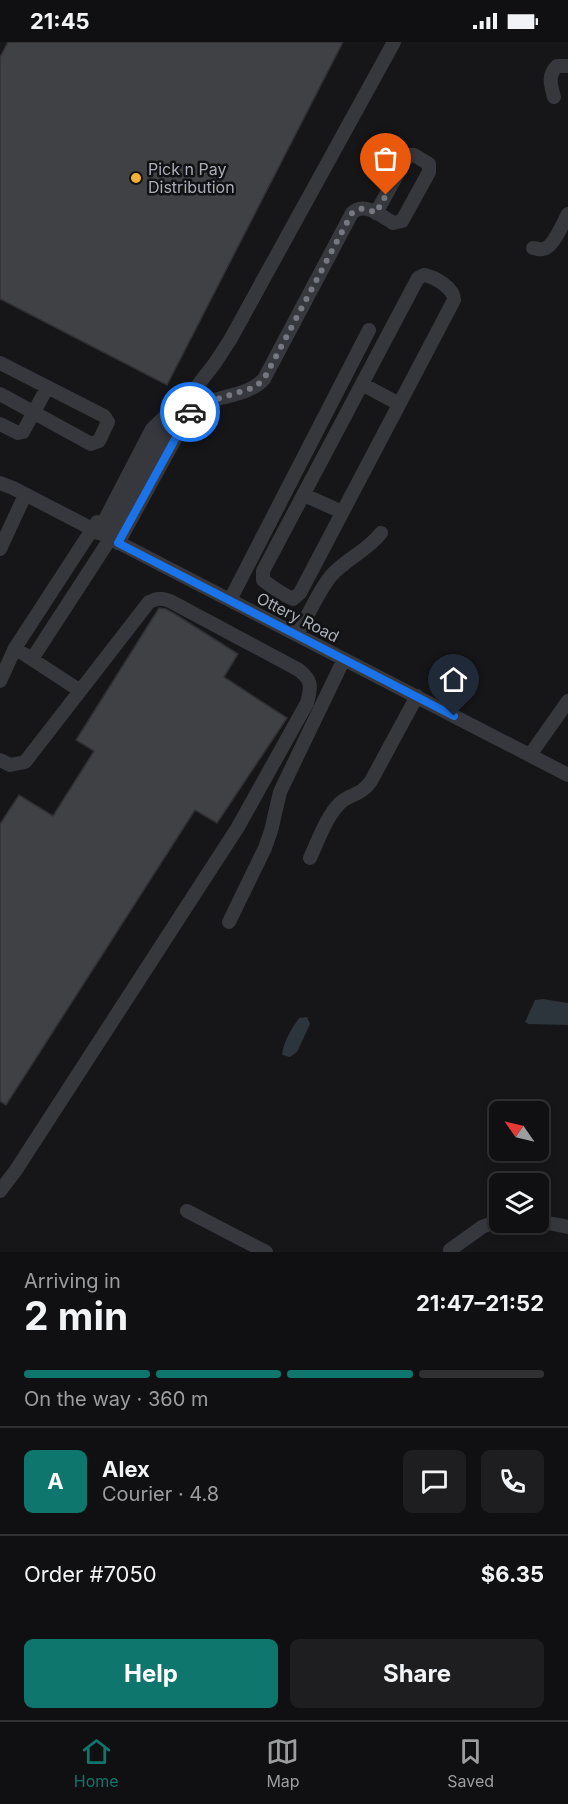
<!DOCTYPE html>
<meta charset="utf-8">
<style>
:root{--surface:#101012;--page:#1e1e20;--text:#f1f3f6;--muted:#9c9d9f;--line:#303032;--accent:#0f766e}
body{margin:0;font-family:Inter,sans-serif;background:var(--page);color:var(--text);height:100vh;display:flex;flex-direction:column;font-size:22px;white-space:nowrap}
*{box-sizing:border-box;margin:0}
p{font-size:20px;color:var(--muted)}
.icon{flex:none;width:33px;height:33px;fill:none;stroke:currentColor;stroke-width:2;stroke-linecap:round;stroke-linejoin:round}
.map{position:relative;height:1210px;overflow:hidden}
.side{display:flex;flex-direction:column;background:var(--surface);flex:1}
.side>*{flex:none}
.needle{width:39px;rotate:304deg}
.controls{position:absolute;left:489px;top:1059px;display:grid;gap:12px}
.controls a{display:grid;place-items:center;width:60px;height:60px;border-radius:9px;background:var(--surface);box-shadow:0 3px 9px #0003,0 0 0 2px var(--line);font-size:30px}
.pin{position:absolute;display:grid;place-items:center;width:51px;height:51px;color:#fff;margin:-62px -26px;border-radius:50% 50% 50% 0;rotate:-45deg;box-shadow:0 0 6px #0007}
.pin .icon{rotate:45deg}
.courier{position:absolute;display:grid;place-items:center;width:60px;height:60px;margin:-30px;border:4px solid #1a73e8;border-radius:50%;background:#fff;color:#222;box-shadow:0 2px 8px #0007}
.summary em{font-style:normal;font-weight:700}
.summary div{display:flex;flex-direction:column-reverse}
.summary{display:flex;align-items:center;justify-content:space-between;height:102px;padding:0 24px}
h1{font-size:39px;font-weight:700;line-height:45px}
.bar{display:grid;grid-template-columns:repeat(4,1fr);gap:9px 6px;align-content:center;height:72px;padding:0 24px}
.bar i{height:8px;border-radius:4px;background:var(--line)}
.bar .selected{background:var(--accent)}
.bar p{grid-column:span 4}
.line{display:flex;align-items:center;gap:15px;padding:0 24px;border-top:2px solid var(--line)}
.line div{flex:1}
.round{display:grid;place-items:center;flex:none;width:63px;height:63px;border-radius:9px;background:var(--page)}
.action{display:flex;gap:12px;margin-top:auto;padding:12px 24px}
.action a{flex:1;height:69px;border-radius:9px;background:var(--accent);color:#fff;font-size:24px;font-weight:700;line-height:69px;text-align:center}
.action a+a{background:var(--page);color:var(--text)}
.status{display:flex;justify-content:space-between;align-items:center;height:42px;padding:0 30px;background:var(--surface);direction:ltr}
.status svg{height:16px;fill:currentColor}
.tabs{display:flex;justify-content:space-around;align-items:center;height:84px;border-top:2px solid var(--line);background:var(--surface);font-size:16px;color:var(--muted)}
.tabs a{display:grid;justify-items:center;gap:3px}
.tabs .selected{color:var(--accent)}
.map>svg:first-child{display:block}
.water{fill:#2c353c}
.building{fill:#404145;stroke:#303034;stroke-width:1.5}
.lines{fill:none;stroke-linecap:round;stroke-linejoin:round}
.minor{stroke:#37383d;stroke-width:14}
.done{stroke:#757880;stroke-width:6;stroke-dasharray:0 10.8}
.route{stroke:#1a73e8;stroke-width:8}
.poi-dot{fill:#f2b134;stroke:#111113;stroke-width:2}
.labels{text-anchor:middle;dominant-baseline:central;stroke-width:5;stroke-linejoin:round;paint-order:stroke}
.poi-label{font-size:16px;fill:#a8adb8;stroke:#111113;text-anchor:start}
.street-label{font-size:16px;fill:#a8adb8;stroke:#111113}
</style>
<div class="status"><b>21:45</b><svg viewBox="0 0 49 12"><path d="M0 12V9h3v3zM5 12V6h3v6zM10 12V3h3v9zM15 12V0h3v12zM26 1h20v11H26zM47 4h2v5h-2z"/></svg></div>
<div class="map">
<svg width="568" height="1210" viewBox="0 0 568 1210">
<rect width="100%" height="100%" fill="#161618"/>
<!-- water -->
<path class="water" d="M543,957L568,961V983L529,982L525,980L535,958Z
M307,975L310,982L297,1010L290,1015L282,1013C284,998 291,988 299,976Z"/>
<!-- building -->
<path class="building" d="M8,0H343L167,343L0,257V15Z
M159,566L166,567L175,572L238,612L224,635L287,676L217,781L195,768L6,1063L0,1059V782L19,753L53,774L94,709L76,698Z"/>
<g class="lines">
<!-- minor -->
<path class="minor" d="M554,55C551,43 547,34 557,24H568
M533,206C536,206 539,208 543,207C553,206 563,181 568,172
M424,233C435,235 454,246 454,258L300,551L293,557C282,552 273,546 263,538V529L418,236Z
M0,321L104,374L108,380L99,399L91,402L0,352
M362,342L399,362
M0,382L18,391L23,390L47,346
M0,441L13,446L568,733
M304,453L342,470
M98,491L152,387L198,343L215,321L230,298L394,0
M118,501L190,370C211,352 246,357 264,337L352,171C364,159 382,174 393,181L402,179L429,130V122L414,113H408L376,171
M0,507L25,453
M230,558L369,288
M297,593C308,574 317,552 330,535C344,518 366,510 381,491
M24,612L79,648
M32,617L110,497L173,372
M0,639L15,606L97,480
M530,713L568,659
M0,718L10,723L25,720L149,560C157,556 162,556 170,559L299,628C313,639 311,645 307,661L238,785L16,1128L0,1149
M310,816C318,799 326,775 340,761C351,751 361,754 371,739L417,654
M229,880L265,806L271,789L280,750L344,617
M187,1169L266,1210
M538,1179L568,1185
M450,1208L482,1185L500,1178"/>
</g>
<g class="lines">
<!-- done -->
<path class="done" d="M190,370L199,363L255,345L264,337L352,171C359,164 368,167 376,171L386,153"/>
<!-- route -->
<path class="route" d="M190,370L118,501L454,674"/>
</g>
<!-- markers -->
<circle class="poi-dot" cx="136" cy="136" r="6"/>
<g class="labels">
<!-- poi labels -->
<g class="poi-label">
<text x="148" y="127">Pick n Pay<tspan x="148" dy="18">Distribution</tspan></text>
</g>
<!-- street labels -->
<g class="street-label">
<text transform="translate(298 575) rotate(27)">Ottery Road</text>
</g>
</g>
</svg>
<div class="controls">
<a><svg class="needle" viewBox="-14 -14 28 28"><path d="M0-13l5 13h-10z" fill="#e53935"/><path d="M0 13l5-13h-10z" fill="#9c9d9f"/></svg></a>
<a><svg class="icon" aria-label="layers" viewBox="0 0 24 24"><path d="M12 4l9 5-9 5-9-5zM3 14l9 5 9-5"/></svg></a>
</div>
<div class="pin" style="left:386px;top:153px;background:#ea580c"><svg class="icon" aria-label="bag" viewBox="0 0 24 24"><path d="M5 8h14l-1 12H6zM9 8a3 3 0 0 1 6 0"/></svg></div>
<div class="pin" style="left:454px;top:674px;background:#1f2937"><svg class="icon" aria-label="home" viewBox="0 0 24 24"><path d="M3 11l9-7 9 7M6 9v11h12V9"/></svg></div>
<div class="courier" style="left:190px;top:370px"><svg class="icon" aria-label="car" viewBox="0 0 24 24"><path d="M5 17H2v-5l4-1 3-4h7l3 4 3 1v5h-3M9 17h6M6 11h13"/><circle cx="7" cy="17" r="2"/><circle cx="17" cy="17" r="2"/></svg></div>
</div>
<section class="side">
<div class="summary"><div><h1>2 min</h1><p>Arriving in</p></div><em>21:47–21:52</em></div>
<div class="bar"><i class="selected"></i><i class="selected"></i><i class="selected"></i><i></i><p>On the way · 360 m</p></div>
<div class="line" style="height:108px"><b class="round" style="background:var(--accent);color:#fff">A</b><div><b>Alex</b><p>Courier · 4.8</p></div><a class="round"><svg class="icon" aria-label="chat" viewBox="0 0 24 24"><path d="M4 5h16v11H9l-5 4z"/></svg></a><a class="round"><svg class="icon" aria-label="phone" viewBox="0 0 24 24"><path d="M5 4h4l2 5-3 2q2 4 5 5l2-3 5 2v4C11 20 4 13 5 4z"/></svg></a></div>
<div class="line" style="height:78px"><div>Order #7050</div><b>$6.35</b></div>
<div class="action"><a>Help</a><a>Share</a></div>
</section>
<nav class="tabs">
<a class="selected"><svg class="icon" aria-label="home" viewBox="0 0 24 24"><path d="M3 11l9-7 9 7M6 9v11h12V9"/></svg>Home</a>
<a><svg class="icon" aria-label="map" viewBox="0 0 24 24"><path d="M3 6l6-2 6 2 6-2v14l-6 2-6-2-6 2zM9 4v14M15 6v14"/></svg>Map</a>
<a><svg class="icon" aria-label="saved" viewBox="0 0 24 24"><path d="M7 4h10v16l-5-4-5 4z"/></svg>Saved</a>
</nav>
